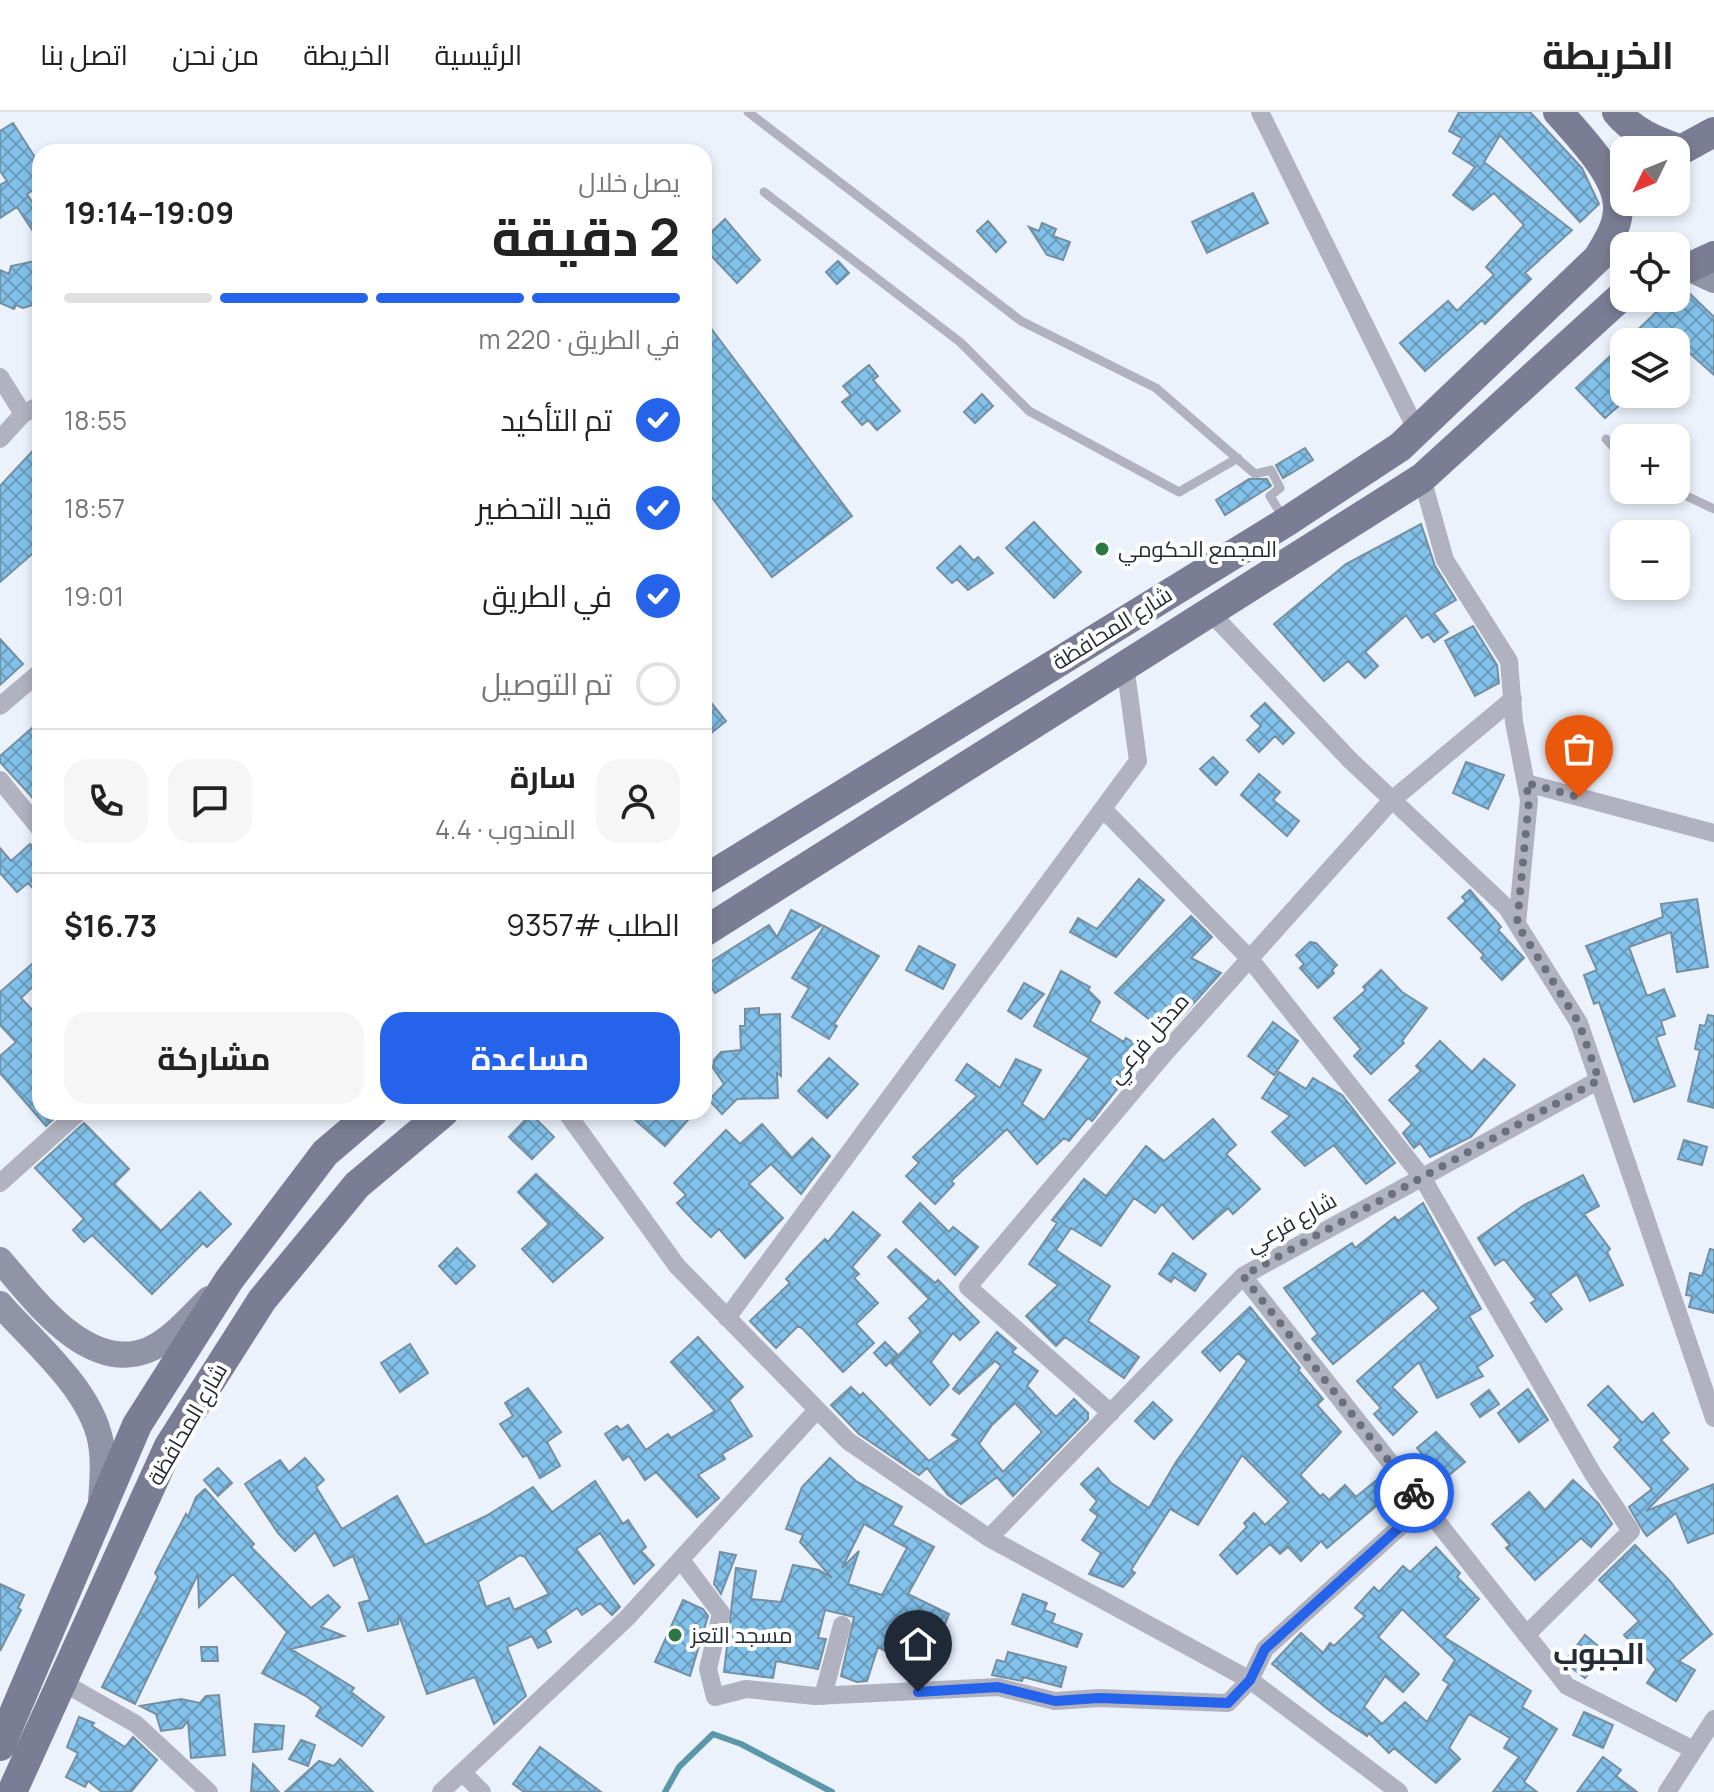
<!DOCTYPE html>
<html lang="ar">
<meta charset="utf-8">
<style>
:root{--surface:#fff;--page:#f6f6f6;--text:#222;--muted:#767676;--line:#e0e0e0;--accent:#2563eb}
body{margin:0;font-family:Manrope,Cairo,sans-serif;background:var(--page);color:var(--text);direction:rtl;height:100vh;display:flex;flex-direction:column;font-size:30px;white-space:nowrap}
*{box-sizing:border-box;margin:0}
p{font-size:26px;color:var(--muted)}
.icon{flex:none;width:44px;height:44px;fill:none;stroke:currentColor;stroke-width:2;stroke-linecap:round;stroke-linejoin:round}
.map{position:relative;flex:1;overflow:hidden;direction:ltr}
.side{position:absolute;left:32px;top:32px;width:680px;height:976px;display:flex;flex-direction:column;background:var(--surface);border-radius:24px;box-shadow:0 4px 12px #0003;direction:rtl}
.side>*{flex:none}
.needle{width:52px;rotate:227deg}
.controls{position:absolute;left:1610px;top:24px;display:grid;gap:16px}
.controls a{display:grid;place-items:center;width:80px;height:80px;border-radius:16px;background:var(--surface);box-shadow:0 4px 12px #0003;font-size:40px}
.pin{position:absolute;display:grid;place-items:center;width:68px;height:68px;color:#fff;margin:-82px -34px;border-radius:50% 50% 50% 0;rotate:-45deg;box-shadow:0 0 8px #0007}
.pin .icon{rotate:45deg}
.courier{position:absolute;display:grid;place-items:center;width:80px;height:80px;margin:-40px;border:6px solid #2563eb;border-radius:50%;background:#fff;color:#222;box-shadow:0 2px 10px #0007}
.overview em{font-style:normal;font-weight:700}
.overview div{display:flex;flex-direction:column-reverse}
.overview{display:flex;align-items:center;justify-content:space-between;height:136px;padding:0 32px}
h1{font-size:52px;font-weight:700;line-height:60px}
.bar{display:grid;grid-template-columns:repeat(4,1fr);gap:12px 8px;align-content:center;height:96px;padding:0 32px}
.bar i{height:10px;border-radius:6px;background:var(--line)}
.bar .on{background:var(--accent)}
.bar p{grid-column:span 4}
.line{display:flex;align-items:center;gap:20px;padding:0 32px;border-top:2px solid var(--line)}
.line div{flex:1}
.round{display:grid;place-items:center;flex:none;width:84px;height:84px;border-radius:24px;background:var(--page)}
ol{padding:0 32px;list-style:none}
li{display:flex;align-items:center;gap:24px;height:88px}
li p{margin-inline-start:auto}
li .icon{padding:8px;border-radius:50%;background:var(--accent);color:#fff;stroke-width:4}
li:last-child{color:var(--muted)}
li i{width:44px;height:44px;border:4px solid var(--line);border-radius:50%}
.primary-button{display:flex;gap:16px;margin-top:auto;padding:16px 32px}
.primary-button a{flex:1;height:92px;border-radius:24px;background:var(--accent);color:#fff;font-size:32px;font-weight:700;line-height:92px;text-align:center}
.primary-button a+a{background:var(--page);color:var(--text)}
header{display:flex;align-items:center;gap:48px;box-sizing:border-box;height:112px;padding:0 40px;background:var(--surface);border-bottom:2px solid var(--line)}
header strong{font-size:38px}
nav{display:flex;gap:44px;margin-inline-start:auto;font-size:28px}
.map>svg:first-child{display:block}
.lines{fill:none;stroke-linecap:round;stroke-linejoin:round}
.stream{stroke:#5a97a9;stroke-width:6}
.building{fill:url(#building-cross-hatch);stroke:#758fa1;stroke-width:2;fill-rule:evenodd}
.lane{stroke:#b1b2bf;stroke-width:9}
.street{stroke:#b1b2bf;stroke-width:18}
.secondary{stroke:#9193a6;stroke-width:26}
.primary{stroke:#7b7d94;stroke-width:30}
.done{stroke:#6b717b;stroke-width:8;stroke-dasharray:0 14.4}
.route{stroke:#2563eb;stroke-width:10}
.poi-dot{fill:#2d7745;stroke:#fff;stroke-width:3}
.labels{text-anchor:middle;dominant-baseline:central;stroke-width:8;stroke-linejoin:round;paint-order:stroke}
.poi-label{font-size:22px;fill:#262c36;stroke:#fff;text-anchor:start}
.street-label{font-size:22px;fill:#262c36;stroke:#fff}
.district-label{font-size:30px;font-weight:bold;fill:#262c36;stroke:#fff}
</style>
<header>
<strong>الخريطة</strong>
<nav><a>الرئيسية</a><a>الخريطة</a><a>من نحن</a><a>اتصل بنا</a></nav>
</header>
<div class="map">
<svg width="1714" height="1680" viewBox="0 0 1714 1680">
<defs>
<pattern id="building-cross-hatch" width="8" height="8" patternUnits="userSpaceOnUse" patternTransform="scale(2)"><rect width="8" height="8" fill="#82c1ea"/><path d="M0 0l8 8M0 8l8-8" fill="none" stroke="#6a9dbe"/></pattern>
</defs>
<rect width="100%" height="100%" fill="#ebf2fc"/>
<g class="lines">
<!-- stream -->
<path class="stream" d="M665,1680L679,1655L713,1622L741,1632L832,1680"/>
</g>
<!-- building -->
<path class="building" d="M1459,0H1530L1582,56L1599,92L1580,110L1500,23L1484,50L1572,118L1525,161L1531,167L1485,212L1482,208L1425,259L1400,231L1448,189L1457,199L1494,163L1486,155L1524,113L1494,81L1473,98L1453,83L1475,55L1453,41L1462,26L1449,19Z
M13,11L40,53L33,59L40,74L27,82L40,102V130L17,95L0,106V73L7,69L0,59V19Z
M1253,81L1268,111L1207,141L1192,110Z
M725,107L760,148L737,171L704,136V127Z
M988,109L1006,130L996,140L977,119Z
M1042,111L1056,117L1053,124L1070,130L1063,148L1047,143L1029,115L1039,119Z
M40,148V191L23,196L16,193L14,197L0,191V158L9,162L11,154Z
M838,149L849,161L837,172L826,160Z
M1686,178L1714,205V263L1677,230H1625L1671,186Z
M704,207L852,404L772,465L704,375Z
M1624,231V289L1605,306L1576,276Z
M869,253L878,264L873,268L900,299L877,318L868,308L862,313L842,290L851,283L843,274Z
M982,282L993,294L975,311L964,300Z
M40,331V435L0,470V374Z
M1305,336L1313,348L1283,366L1276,353Z
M1249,367H1267L1271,374L1225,403L1216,388Z
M1034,410L1081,460L1054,486L1006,436Z
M1421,412L1435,454L1456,488L1434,501L1448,520L1434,530L1428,522L1422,526L1406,503L1365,540L1378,554L1365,566L1348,549L1324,569L1274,512L1346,452Z
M960,434L974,449L978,445L993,461L968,478L957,467L952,471L937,456Z
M1473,514L1497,553L1499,571L1475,584L1445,529Z
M0,527L23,552L0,573Z
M704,582L726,609L704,627Z
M1265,591L1294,621L1283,632L1275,624L1259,640L1247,628L1261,614L1251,604Z
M40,609V694L0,650V644Z
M1213,645L1228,660L1216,673L1200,657Z
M1466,650L1504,663L1488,697L1453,681Z
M1259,662L1280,680L1273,688L1299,709L1287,724L1241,683Z
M30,732L40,744V784L28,771L17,780L0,761V736L11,749Z
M1139,767L1164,788L1116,845L1070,820L1078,806L1097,817Z
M1470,778L1501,815L1498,818L1524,846L1502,868L1481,846L1484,843L1448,806L1466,789L1462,785Z
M1697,787L1708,855L1677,860L1671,820L1629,835L1647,884L1664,877L1675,904L1661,909L1665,922L1656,925L1675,974L1634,990L1599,890L1594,892L1584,863L1597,858L1586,834L1663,805L1661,792Z
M791,798L822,813L715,881L704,863V854L769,813L777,825Z
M1191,804L1212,825L1191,846L1221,861L1167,921L1115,881Z
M824,814L879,844L834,912L837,914L829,927L792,905L809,876L792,866Z
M1310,830L1316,831L1337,853L1332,858L1334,861L1318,876L1300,856L1304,852L1296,843Z
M919,834L955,853L943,877L906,858Z
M40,845V868L21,886L40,906V1000H61L46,1014L0,961V944L16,930L0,913V880Z
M1381,858L1402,880L1427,896L1402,929L1404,931L1371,962L1354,944L1361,937L1334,906L1366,878L1363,875Z
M1061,859L1090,875L1088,878L1100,890L1090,909L1124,930L1126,926L1139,934L1114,975L1117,977L1092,1009L1088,1006L1069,1029L1064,1026L1037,1052L1007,1017L951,1069L954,1072L935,1092L906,1064L919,1051L913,1045L977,984L956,968L967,952L1000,976L1016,947L1041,958L1022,992L1044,1008L1089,946L1034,914Z
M1024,871L1044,882L1021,907L1008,899Z
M759,896V903L780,902L781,964L777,961L778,986L737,987L722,1002L709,988L724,972L713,956L714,948L721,940L741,938L740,914H745V897Z
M1708,903L1714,904V996L1688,989L1700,938L1695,937L1700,913L1705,914Z
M1273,910L1298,929L1274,963L1248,944Z
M1440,929L1472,960L1484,947L1515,973L1471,1025L1430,1045L1420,1031L1414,1036L1403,1021L1412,1012L1389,988L1421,959L1416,954Z
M829,946L858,972L827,1006L798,979Z
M1279,960L1306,977L1313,966L1342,983L1395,1051L1366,1072L1334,1033L1305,1054L1272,1020L1290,1004L1262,986Z
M626,1000H695L665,1034Z
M531,1002L554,1025L532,1047L509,1025Z
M1213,1007L1236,1033L1226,1042L1260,1077L1233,1102L1228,1096L1193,1127L1162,1092L1155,1101L1134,1086L1101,1134L1071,1116L1056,1138L1110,1174L1088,1209L1139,1245L1124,1266L1065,1225L1056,1234L1026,1204L1058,1173L1029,1152L1057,1111L1052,1108L1084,1067L1106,1084L1146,1034L1164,1049Z
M84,1011L129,1057L114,1072L161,1119L200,1080L231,1112L207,1135L203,1131L152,1182L92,1123L84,1130L73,1118L84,1107L35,1056Z
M762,1012L792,1046L812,1026L830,1044L801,1082L771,1052L749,1072L783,1106L745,1146L719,1117L711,1125L695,1110L677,1091L686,1083L674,1071L726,1018L740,1032Z
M1684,1028L1707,1035L1702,1053L1678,1047Z
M536,1062L603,1126L553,1170L522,1137L549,1112L518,1080Z
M1583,1063L1599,1094L1584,1102L1610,1137L1607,1140L1623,1173L1590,1189L1577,1162L1550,1182L1562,1197L1546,1210L1531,1191L1536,1188L1504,1147L1495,1153L1478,1126L1524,1093Z
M920,1091L949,1120L953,1115L978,1135L955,1163L903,1110Z
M1423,1091L1481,1197L1469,1204L1493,1244L1477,1255L1483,1264L1437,1286L1419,1250L1392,1275L1417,1300L1393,1323L1374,1302L1381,1296L1357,1269L1439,1196L1423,1178L1333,1252L1312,1227L1318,1222L1284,1176L1352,1131L1355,1136L1395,1105L1398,1109Z
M853,1100L880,1123L852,1155L859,1162L854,1166L878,1191L856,1212L874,1231L843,1260L803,1217L798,1214L776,1236L750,1209L790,1171L786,1167L803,1149L825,1127L828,1130Z
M457,1136L475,1154L456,1172L439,1154Z
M896,1137L935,1171L938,1168L979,1210L960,1228L953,1221L931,1250L949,1273L930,1293L891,1251L921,1220L909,1206L929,1187L888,1145Z
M1710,1137L1714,1138V1201L1689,1195L1692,1184L1686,1183L1690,1161L1702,1164Z
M1173,1141L1206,1162L1195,1179L1174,1165L1171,1170L1159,1162Z
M1250,1195L1300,1256L1298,1258L1323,1287L1317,1293L1341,1320L1300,1363L1320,1384L1323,1382L1329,1388L1345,1373L1356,1385L1384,1362L1396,1377L1327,1436L1321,1429L1301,1449L1288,1435L1280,1442L1270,1432L1237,1462L1220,1443L1247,1415L1244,1411L1254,1401L1265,1413L1289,1390L1242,1343L1198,1413L1170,1397L1131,1458L1135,1461L1123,1475L1089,1462L1101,1441L1082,1428L1098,1404L1090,1398L1097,1389L1081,1372L1098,1356L1111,1371L1149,1396L1176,1350L1247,1249L1238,1241L1220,1259L1202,1240Z
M997,1220L1016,1236L1012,1240L1038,1259L1027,1274L1056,1305L1074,1287L1088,1301V1307L1013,1384L997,1365L961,1392L948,1383L927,1356L919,1363L859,1322L831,1293L851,1275L860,1284L863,1281L929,1349L959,1327L952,1323L1001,1254L995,1249L959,1282L953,1277ZM1015,1291L1042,1320L1003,1360L979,1332L992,1313Z
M698,1225L743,1275L729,1288L752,1324L722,1342L725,1347L698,1363L719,1386L697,1405L656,1360L645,1368L629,1344L623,1348L605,1322L617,1314L621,1318L628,1313L646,1338L668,1322L671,1326L715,1299L671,1250Z
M885,1230L897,1242L886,1254L874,1241Z
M410,1232L428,1261L400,1280L381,1251Z
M1608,1274L1642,1311L1653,1301L1669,1321L1661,1328L1688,1357L1646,1399L1714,1372V1421L1688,1431L1676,1401L1647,1424L1643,1419L1629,1395L1652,1377L1614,1335L1621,1328L1588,1293Z
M528,1276L561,1320L547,1330L560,1354L540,1366L527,1343L523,1345L500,1312L513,1304L505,1291Z
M1528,1277L1548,1308L1519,1330L1498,1301Z
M1489,1278L1499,1292L1480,1305L1471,1292Z
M1153,1290L1172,1308L1154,1327L1135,1309Z
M1436,1320L1465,1350L1443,1368L1417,1336Z
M305,1346L324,1368L316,1375L342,1417L397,1384L425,1433L486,1404L533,1375L552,1400L595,1369L623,1412L628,1408L646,1435L641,1439L654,1453L634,1472L600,1421L576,1437L620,1495L612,1503L600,1491L582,1503L577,1496L545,1518L551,1530L538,1536L532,1524L507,1535L526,1584L494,1612L475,1565L427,1582L399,1503L398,1512L368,1519L359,1491L370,1488L353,1444L334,1454L315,1420L295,1439L278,1421L245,1372L280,1348L289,1360ZM520,1443L525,1445L549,1482L514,1498L509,1486L486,1495L478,1470Z
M830,1346L856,1369L902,1395L892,1413L934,1435L908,1482L949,1502L937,1532L924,1559L878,1535L867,1569L857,1570L841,1564L854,1505L825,1498L818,1526L826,1527L818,1557L776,1549L773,1566L724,1560L736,1456L756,1459L751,1487L781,1490L793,1453L819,1458L832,1466L800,1430L803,1423L786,1417L802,1375ZM864,1412L907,1436L882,1483L848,1472L859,1439L842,1456Z
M218,1356L232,1371L218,1384L204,1368Z
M1573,1368L1598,1391L1612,1412L1591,1435L1581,1426L1535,1468L1506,1436L1510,1433L1492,1412L1529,1380L1545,1398Z
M205,1377L254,1432L251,1435L311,1496L328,1483L340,1495L321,1515L344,1524L291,1537L354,1576L351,1580L384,1605L362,1634L316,1604L321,1595L306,1584L262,1561L287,1520L233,1462L199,1495L198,1462L135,1592L102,1575L158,1465L155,1461L186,1402L188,1405L196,1385Z
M1635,1433L1669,1468L1712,1522L1679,1549L1695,1558L1676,1589L1647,1571L1656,1557L1624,1523L1639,1509L1599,1468Z
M1436,1435L1460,1461L1457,1465L1479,1487L1444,1525L1531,1579L1522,1595L1557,1617L1524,1670L1537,1680H1493L1519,1645L1504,1636L1510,1626L1469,1602L1449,1636L1460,1647L1436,1671L1394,1636L1389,1641L1369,1621L1367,1624L1330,1599L1272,1552L1301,1521L1323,1541L1330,1531L1334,1534L1365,1504L1355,1496L1374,1475L1379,1480L1403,1454L1410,1460ZM1402,1497L1455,1548L1443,1568L1449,1572L1427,1610L1405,1590L1382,1612L1364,1595L1385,1564L1403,1580L1419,1562L1378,1525Z
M720,1440L736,1443L721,1482L714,1472Z
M0,1472L24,1483L18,1496L21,1498L0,1539Z
M1023,1482L1047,1491L1044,1498L1055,1502L1052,1511L1082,1522L1077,1535L1012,1512Z
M683,1488L703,1497L708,1504L690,1564L655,1550Z
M1585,1523L1605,1540L1585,1566L1564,1550Z
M201,1535H217L218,1549H202Z
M1008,1540L1066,1555L1061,1575L1023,1565L1022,1569L992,1563L997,1548L1005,1550Z
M219,1583L225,1643L191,1646L188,1609L182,1616L161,1619L156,1602L140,1594L181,1587L200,1591L206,1584Z
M1584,1600L1613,1613L1603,1636L1573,1623Z
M79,1605L94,1611L92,1614L125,1635L133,1625L157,1648L131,1680H102L88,1669L85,1675L66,1665L78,1641L67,1635Z
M255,1612L284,1614L282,1637L253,1640Z
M301,1628L315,1633L308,1654L289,1647Z
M540,1635L601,1680H524L513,1672Z
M1603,1645L1621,1658L1616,1664L1637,1680H1577Z
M340,1647L373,1680H285L319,1649L334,1654Z
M253,1652L279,1680H251Z"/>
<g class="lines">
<!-- lane -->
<path class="lane" d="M748,0L1021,209L1156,276L1255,362L1271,358L1280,376L1270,384L1284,407
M764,80L960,230L1029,299L1179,380L1238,346
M1606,327L1624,347
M1674,378L1714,397"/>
<!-- street -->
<path class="street" d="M1260,0L1417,319
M0,265L23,302L40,293
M0,327L23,302
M1422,366L1445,448L1509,549L1514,610L1529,688L1517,812
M1211,501L1350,648L1507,796L1579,911L1714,1306
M0,594L40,560
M0,668L40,717
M1526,671L1714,721
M1103,697L1250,847L1422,1065L1593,1362L1631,1419L1526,1523
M566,1000L677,1154L848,1329L989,1426L1250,1568L1399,1680
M0,1071L79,1000
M1243,1164L1567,1574L1694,1638
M727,1206L1138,649L1125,553
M1111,1301L968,1175L1166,940L1392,688L1513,587
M989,1426L1243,1164L1599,968
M681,1448L721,1501L708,1557L715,1585L746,1577L815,1584L998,1575L1055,1589L1099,1586L1228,1591L1250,1568L1265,1537L1424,1393
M62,1570L136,1612L209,1680
M823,1584L842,1513
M462,1660L482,1680
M441,1680L627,1506L817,1298
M1667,1680L1714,1607"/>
<!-- secondary -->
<path class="secondary" d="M1688,156L1714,168
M0,1148C34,1187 87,1262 148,1238C172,1228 191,1204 209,1187
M0,1192C36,1233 97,1282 102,1339C104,1356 102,1373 101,1390"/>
<!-- primary -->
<path class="primary" d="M1617,0C1634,21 1657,29 1681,38L1714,20
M1676,156H1688L1714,144
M704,768L1286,410L1400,335L1598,146C1607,131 1619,113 1618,94C1617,62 1578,23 1558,0
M704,820L1422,366L1624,182
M0,1634L137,1313L229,1168L325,1041L373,1000
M12,1680L169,1334L262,1188L357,1073L444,1000"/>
</g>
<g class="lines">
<!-- done -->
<path class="done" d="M1414,1381L1243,1164L1599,968L1579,911L1517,812L1529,688L1526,671L1579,685"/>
<!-- route -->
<path class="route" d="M918,1580L998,1575L1055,1589L1099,1586L1228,1591L1250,1568L1265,1537L1424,1393L1414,1381"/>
</g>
<!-- markers -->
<g class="poi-dot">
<circle cx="1102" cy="437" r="8"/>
<circle cx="675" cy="1523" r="8"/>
</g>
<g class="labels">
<!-- poi labels -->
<g class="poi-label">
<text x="1118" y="437">المجمع الحكومي</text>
<text x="691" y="1523">مسجد التعز</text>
</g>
<!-- street labels -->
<g class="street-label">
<text transform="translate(1112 516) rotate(-32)">شارع المحافظة</text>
<text transform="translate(1148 926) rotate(-49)">مدخل فرعي</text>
<text transform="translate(1291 1110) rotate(-29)">شارع فرعي</text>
<text transform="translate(187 1312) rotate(-60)">شارع المحافظة</text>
</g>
<!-- district labels -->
<g class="district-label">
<text x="1599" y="1540">الجبوب</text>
</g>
</g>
</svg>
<div class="controls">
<a><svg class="needle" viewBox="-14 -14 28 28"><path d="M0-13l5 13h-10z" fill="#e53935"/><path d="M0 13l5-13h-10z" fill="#767676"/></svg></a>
<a><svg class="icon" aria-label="locate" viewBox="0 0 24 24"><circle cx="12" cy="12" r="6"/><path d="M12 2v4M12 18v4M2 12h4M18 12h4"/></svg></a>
<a><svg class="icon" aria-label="layers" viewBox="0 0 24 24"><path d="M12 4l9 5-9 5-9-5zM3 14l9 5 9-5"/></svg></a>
<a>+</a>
<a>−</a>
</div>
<div class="pin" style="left:1579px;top:685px;background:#ea580c"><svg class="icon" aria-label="bag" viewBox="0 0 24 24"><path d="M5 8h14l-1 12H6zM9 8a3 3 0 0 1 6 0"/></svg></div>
<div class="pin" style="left:918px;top:1580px;background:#1f2937"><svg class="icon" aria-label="home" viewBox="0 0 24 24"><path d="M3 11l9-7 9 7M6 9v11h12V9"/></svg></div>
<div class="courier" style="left:1414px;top:1381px"><svg class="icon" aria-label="bike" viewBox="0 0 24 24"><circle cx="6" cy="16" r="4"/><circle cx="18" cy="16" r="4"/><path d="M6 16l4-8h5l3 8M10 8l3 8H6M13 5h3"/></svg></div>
<section class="side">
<div class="overview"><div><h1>2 دقيقة</h1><p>يصل خلال</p></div><em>19:09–19:14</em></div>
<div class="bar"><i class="on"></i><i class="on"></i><i class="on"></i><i></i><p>في الطريق · 220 m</p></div>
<ol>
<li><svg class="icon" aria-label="check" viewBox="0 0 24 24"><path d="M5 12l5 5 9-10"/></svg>تم التأكيد<p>18:55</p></li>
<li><svg class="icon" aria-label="check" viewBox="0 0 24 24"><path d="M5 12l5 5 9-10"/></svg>قيد التحضير<p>18:57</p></li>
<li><svg class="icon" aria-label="check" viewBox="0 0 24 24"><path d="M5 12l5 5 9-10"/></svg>في الطريق<p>19:01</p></li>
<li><i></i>تم التوصيل</li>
</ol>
<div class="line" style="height:144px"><a class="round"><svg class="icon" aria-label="person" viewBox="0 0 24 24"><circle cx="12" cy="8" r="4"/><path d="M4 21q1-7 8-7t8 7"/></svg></a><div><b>سارة</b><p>المندوب · 4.4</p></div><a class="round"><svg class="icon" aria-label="chat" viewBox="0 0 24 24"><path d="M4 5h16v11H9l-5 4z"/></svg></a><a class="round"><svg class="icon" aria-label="phone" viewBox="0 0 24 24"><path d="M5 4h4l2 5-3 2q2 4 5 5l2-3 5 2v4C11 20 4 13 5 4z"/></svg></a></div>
<div class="line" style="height:104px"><div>الطلب #9357</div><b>$16.73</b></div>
<div class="primary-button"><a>مساعدة</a><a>مشاركة</a></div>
</section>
</div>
